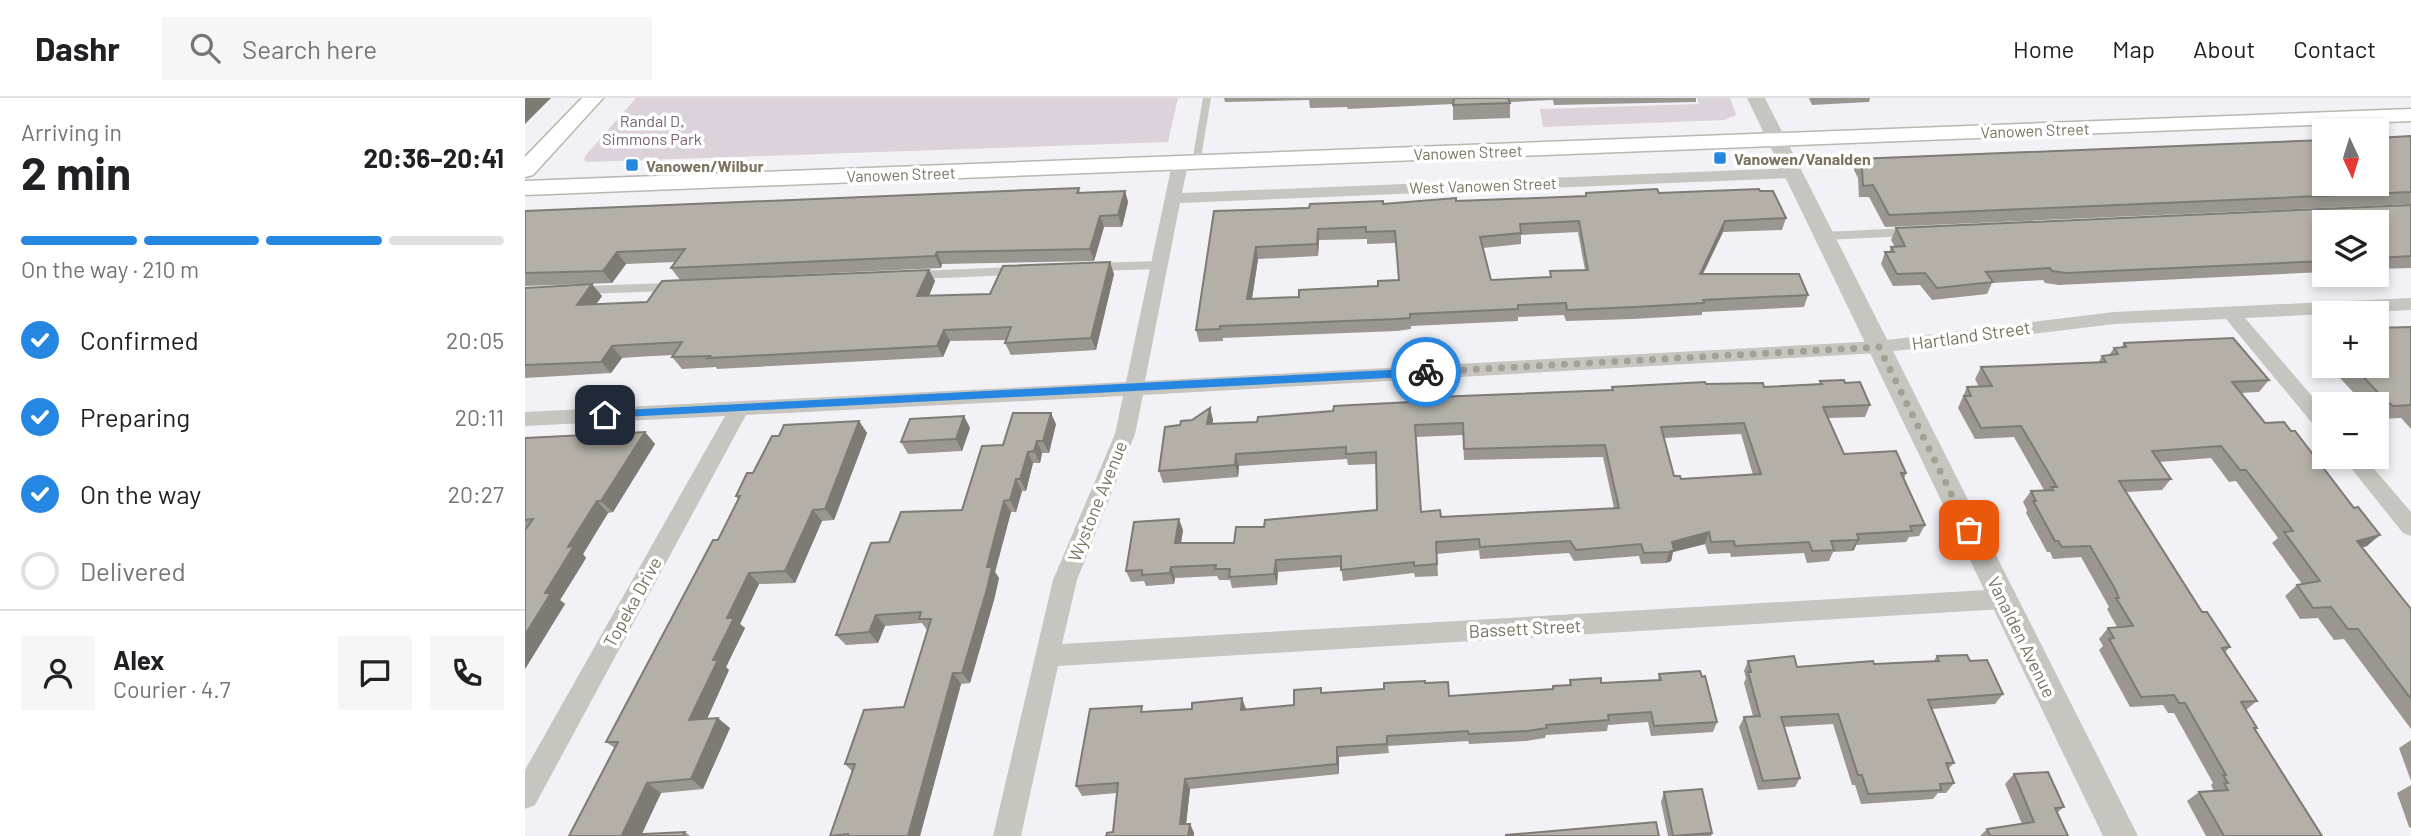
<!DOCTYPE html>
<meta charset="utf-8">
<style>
:root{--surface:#fff;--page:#f6f6f6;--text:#202124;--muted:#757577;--line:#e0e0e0;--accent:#2587e1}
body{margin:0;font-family:Barlow,sans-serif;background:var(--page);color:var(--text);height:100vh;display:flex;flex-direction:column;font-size:26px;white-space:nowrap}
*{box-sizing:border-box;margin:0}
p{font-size:23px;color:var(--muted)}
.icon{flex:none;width:38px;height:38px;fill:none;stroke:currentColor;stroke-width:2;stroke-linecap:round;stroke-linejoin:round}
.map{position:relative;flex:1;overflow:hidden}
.details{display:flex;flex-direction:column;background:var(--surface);width:525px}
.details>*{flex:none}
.needle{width:46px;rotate:176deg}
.buttons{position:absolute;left:1787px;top:21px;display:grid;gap:14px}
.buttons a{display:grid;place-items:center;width:77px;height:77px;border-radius:0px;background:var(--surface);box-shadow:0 4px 10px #0003;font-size:35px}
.pin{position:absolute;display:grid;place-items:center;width:60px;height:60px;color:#fff;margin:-30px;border-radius:14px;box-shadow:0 4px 10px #0006}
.courier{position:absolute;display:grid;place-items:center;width:70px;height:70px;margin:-35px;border:5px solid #2587e1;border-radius:50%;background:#fff;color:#222;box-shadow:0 2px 9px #0007}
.head em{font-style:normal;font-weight:700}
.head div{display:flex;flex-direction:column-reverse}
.head{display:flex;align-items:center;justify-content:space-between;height:119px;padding:0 21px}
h1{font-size:46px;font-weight:700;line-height:52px}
.bar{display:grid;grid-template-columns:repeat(4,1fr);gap:10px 7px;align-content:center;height:84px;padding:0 21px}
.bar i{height:9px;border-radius:5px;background:var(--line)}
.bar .selected{background:var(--accent)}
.bar p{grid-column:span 4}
.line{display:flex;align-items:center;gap:18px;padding:0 21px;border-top:2px solid var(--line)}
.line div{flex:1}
.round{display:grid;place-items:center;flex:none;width:74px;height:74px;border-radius:0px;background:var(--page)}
ol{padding:0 21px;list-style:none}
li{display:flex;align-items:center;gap:21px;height:77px}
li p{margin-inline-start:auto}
li .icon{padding:7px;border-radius:50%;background:var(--accent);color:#fff;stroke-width:4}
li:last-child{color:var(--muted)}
li i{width:38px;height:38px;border:4px solid var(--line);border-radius:50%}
header{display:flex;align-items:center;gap:42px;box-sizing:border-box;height:98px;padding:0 35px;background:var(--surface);border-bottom:2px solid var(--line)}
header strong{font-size:33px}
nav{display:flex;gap:38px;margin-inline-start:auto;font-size:24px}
.search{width:490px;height:63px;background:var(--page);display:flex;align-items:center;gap:18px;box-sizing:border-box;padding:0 24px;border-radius:0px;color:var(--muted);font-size:26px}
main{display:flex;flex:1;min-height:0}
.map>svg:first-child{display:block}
.green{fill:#dbd2dc}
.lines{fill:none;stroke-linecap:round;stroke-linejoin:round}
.secondary-casing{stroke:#bab7b0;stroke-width:3}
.service{stroke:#c7c5c0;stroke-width:8}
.minor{fill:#c7c5c0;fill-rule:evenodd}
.tertiary{fill:#c7c5c0;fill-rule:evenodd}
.secondary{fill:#fff;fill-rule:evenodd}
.wall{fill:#9b9790;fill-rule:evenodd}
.shaded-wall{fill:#7e7b75}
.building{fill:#b4b0a7;stroke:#7e7b75;stroke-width:2;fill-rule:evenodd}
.route{fill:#2587e1}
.done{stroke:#a5a094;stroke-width:7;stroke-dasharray:0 12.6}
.poi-dot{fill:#2587e1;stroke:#fff;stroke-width:2.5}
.labels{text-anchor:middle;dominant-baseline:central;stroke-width:7;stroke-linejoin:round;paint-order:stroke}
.far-park-label{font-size:16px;fill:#796378;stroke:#fff}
.far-street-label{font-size:16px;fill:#7c7460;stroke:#fff}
.far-poi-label{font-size:16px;font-weight:bold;fill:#7c7460;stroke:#fff;text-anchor:start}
.street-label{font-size:18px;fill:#7c7460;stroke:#fff}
</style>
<header>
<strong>Dashr</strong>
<div class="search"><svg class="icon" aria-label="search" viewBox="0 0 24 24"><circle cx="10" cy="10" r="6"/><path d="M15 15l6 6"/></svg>Search here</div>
<nav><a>Home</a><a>Map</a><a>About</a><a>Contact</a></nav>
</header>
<main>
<section class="details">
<div class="head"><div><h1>2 min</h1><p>Arriving in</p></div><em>20:36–20:41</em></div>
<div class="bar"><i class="selected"></i><i class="selected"></i><i class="selected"></i><i></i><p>On the way · 210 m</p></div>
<ol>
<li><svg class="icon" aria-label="check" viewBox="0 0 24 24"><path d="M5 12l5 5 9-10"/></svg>Confirmed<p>20:05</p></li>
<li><svg class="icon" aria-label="check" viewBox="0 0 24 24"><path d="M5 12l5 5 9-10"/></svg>Preparing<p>20:11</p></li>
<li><svg class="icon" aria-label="check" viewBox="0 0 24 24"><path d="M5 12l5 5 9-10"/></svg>On the way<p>20:27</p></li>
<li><i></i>Delivered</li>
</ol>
<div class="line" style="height:126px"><a class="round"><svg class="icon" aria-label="person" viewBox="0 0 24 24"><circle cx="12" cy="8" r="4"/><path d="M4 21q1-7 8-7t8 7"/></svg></a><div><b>Alex</b><p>Courier · 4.7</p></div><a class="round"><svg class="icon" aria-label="chat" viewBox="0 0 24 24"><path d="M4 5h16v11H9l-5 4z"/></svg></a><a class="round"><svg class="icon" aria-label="phone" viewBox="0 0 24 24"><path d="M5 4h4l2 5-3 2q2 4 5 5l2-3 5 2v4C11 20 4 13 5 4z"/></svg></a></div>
</section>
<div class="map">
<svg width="1886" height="738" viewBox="0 0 1886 738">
<rect width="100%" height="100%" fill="#f2f1f5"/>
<!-- green -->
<path class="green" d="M111,0H653L643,44L62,64L59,62L60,58Z
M1172,0H1205L1211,17L1199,22L1018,29L1015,11L1174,6Z"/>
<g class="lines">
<!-- secondary casing -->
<g class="secondary-casing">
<path id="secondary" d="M57,0H78L8,77L0,79V59Z
M1886,11V23L0,97V83Z"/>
</g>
<!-- service -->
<path class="service" d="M671,65L682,0
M1299,138L1383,134
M573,169L633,167
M395,177L487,173
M59,192L144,189"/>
<!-- minor -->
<path class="minor" d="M655,61L663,66L657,95L1267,70L1275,75L1267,80L655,105L620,283L1354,243L1589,214L1886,200V212L1720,220L1799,312V333L1792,331L1701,221L1589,226L1354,255L618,297L610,336L552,482L537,546L1478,491L1486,494L1490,501L1486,508L1478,511L533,568L496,738H468L528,482L590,336L598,298L221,317L10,707L0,711V672L200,318L0,328V314L601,284L647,66Z
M1817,359H1839L1886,414V438L1878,435Z"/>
<!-- tertiary -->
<path class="tertiary" d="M1222,0H1240L1613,738H1578Z"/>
<!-- secondary -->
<use href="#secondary" class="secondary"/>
</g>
<!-- wall -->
<path class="wall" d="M699,0H1171V4L1029,7L1028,2L985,4V20L928,22V6L823,11L822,9L785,10L784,2L700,4Z
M1284,0H1345L1344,4L1287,7Z
M1886,38V106L1360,129L1344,99H1334L1333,80L1329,72L1332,61Z
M554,90L555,95L600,93L603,104L597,129H579L569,163L417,166L416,170L155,182L146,170L151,164L101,166L87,185L0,188V113Z
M1235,93L1261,120L1257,132L1198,134L1178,176L1283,197L1279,209L1177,214V217L1108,221L1041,223L1039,217L993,219V223L886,228V231L872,233L698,240V243L674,244L671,232L689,113L1060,98L1061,95ZM1053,134L1060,172L1025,173V179L966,182L958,150L996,146V137ZM842,141V146L871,145L874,182L853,188L774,199L727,201L733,161L793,158L794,142Z
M1886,107V170L1852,171V124H1799V174L1534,187L1520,185L1518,182L1467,185L1462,196L1407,202L1395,187L1368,188L1356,166L1360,154H1364L1366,149H1370L1366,142L1371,130Z
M404,172L410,183L404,198L465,196L589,176L571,252L486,257L480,245L481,242L425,243L418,259L192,271L191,269L157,271L147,259L149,257L110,259L97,260L86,275L0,280V190L77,198L71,206L122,204Z
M1886,229V331L1876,320L1855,321L1852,318V306H1839L1804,268H1852Z
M1599,245L1744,282L1734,294L1715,295L1842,448L1837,449L1886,511V631L1819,541L1809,542L1793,520L1775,521L1760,498L1772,487L1777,486L1747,445L1753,440L1711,383L1704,384L1686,360L1634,364L1646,381L1637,392L1601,394L1677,514L1705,549L1700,554L1732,603L1721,612L1732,630L1730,631L1797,738H1681L1662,703L1674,694L1689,693L1686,687L1688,685L1649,615H1643L1638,607L1605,609L1574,552L1578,548L1574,541L1583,530L1592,529L1582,511L1584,509L1556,459L1528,461L1525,454H1522L1501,415L1502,412L1498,404L1506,393L1519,392L1489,339L1450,341L1433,310L1442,289H1454L1450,281L1456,269L1573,265L1577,258L1584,257L1589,250H1596Z
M1295,283L1320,285L1345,307L1340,319L1303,320L1319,356L1381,375L1379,381L1400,427L1394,438L1384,439L1381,444L1331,447L1329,452L1326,453L1308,454L1304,463L1282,465L1279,455L1206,459L1205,455L1183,456L1180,446L1148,454L1146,463L1141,465L1116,466L1114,458L1049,463L1044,455L955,461L954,452L912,456L913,478L890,479L889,475L818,483L816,469L753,474L752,487L707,490L705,482H694L692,478L650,480L649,486L621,488L619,483L606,484L601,473L658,432L656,445H709L739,429L852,412L851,366L823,367L822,361L714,368L713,379L638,385L634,373L655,327L667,322L685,310L688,322L687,326L732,324L808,313L886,304L1086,292L1087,289L1181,286L1239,289L1294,286ZM1216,336L1228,377L1156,381L1149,378L1139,340ZM938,337L939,362L1078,359L1089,410L916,419L896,414L891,339Z
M439,318L445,330L437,353L383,356L376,344Z
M334,323L342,335L309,422L297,423L270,485L234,486L215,526L220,530L201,569L204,572L182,621L205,630L178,691L136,695L116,736L160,734L165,738H44L90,650L81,644L193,442L213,402L211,398L254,338Z
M531,326L524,355H517L515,365H508L501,393H497L491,414H486L470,474L474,480L469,502L445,585L436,586L395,738H306L327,673L320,666L379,609L402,532L397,525L360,528L353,545L321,547L311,537L364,444L437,412L478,347Z
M120,334L130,346L88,414L83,415L58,456L61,460L35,502L40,506L0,571V340Z
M1412,558L1445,563L1478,596L1470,606L1407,611L1429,665L1423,671L1429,685L1421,695H1413L1408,701L1336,706L1330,687H1327L1308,626L1259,629L1275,680L1270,689L1233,692L1214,629L1219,619L1228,618L1219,585L1221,580L1219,573L1223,563L1272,569L1408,564Z
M1134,576L1192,624L1188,634L1126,638L1123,624L1083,627L1082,633L1021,637L1020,640L1001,643L944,646L943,643L863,648L864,655L814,659V676L665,691L661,726H665L669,735V738H581L588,734L592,695L557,698L551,688L620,614L721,611V612L769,607L796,590L797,595L859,591L900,585L924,598L1027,591L1028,588L1044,587L1045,582L1076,585L1133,582Z
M1886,642V683L1874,650Z
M1489,676L1539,709L1532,715L1543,738H1455L1462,731L1497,726L1480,686Z
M1886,687V730L1884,729L1872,695Z
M1139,694L1187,735L1186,738H1143L1136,704Z"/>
<!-- shaded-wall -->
<path class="shaded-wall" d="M0,0H26L0,26Z
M600,93L603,104L597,129L593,117Z
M575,118L579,129L569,163L565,151Z
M1200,123L1198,134L1172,188L1175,176Z
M793,131L794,142L793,158L792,146Z
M731,149L733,161L725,213L722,201Z
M92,154L101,166L87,185L78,173Z
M412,154L417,166L416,170L410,158Z
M585,164L589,176L571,252L566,240Z
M404,172L410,183L399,210L392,198Z
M67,186L77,198L62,219L52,207Z
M419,232L425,243L418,259L412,248Z
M87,248L97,260L86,275L76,264Z
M685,310L688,322L686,338L682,326Z
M526,315L531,326L524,355L518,343Z
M439,318L445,330L437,353L431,341Z
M334,323L342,335L309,422L300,411Z
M120,334L130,346L88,414L76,403Z
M512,343L517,355L515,365L509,353Z
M503,354L508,365L501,393L495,381Z
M711,356L714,368L713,379L710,367Z
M491,381L497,393L491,414L485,402Z
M72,403L83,415L58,456L61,460L35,502L40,506L0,571V537L43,449Z
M479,403L486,414L470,474L474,480L469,502L445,585L437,575L462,469Z
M288,412L297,423L270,485L260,473Z
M654,421L658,432L654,457L650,445Z
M1184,434L1180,446L1148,454L1146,463L1141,465L1147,444Z
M1855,437L1842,448L1819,454L1832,443Z
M1334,441L1329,452L1326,453L1332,442Z
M751,462L753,474L752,487L749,476Z
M646,469L650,480L649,486L645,475Z
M224,475L234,486L215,526L220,530L201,569L204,572L177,632L164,622L188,562L202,520Z
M351,517L360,528L353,545L344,534Z
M428,575L436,586L395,738H383Z
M717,600L721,611L720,622L716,612Z
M193,620L205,630L178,691L166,681Z
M812,649L814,659V676L812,666Z
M660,681L665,691L660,735L655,726Z
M122,685L136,695L116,738L97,737Z
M665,726L669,735V738H663Z"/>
<!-- building -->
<path class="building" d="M929,0H983L985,5L928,7Z
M1886,38V94L1364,117L1348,87L1338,88L1337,69L1332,61L1799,42V86H1852V40Z
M554,90L552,95L600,93L593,117L575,118L565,151L412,154L410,158L146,170L160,151L92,154L78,173L0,175V113Z
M1132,91L1134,95L1234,91L1235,93H1248L1261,120L1200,123L1175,176H1274L1283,197L1178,202L1179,205L1110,209L1042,212L1041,205L993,207V211L885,216V220L871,221L695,228V231L671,232L689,113L784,110L785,106L858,103V106L931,100V103L958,102L1061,98V95ZM1054,123L1063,172L1025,173L1026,179L966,182L955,139L996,135L995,126ZM841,129V134L870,133L874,182L853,183V188L774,192V199L722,201L731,149L792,146L793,131Z
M1886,107V158L1852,160V124H1799V163L1541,175L1527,173L1525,170L1461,174L1468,184L1412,190L1400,175L1372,176L1360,154H1369L1366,149L1380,148L1371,130Z
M585,164L566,240L480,245L486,229L419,232L412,248L183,260L185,258L147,259L157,244L101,247L87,248L76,264L0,267V190L67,186L52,207L122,204L137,183L404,172L392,198L465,196L478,168Z
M1886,229V307L1868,308L1860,302L1828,268H1852V230Z
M1708,240L1744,282L1707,284L1740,325L1759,324L1766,333H1770L1829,410L1833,409L1855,437L1832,443L1886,511V601L1833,531H1823L1806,509L1788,510L1772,487L1795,483L1759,434L1768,433L1721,372H1715L1696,348L1627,353L1646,381L1594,383L1677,514H1682L1705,549L1697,550L1732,603L1716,604L1732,630H1729L1797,738H1699L1674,694L1703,692L1699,686L1703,685L1698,677H1701L1660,605H1654L1649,597L1616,599L1584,541L1589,540L1583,530L1608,528L1591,500H1594L1589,489L1565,448L1537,449L1533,443H1530L1508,403H1511L1506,393L1528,392L1526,389H1532L1496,328L1456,330L1439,298H1446L1442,289L1467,288L1456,269L1581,264L1577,258L1593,256L1589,250L1601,249L1599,245Z
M1319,282L1320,285L1335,284L1345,307L1298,309L1319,356L1371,353L1381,375H1376L1400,427L1385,428L1387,433L1332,436L1334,441L1332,442L1306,443L1309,452L1287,453L1284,444L1210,448L1209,443L1186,444L1184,434L1147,444L1149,452L1144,454L1119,455L1116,446L1051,452L1045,443L955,449L954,441L911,444L912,466L889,468V464L816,472V458L751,462L749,476L704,479L705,471H690L691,467L646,469L645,475L617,477V472L601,473L609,424L654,421L650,445H709L711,429H739L740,422L852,412L851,354L821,356V349L711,356L710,367L634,373L640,329L655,327L656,323L667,322L685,310L682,326L732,324L733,319L808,313L809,308L886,304L885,300L1088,292L1087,289L1180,284L1181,286L1238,285L1239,289L1297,286L1295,283ZM938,325L939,351L1080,347L1094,410L916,419L915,412L896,414L890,327ZM1219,325L1236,376L1156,381L1155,378H1149L1136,329Z
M488,315H526L518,343H512L509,353L503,354L495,381H491L485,402L479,403L462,469H467L462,491L437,575H428L383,738H323V736L305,738L330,666H320L339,612L379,609L406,521H394L396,514L351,517L344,534L311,537L346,445L364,444L376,414L437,412L457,348L478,347Z
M439,318L431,341L376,344L385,321Z
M334,323L300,411L288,412L260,473L224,475L202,520H209L188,562H193L164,622L193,620L166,681L122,685L97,737L160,734L158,738H44L93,644H81L188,442H193L215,398H211L222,375H228L247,338H254L259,327Z
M120,334L76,403H72L43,449L49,448L20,495H26L0,537V432L8,421L0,422V340Z
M1442,557L1445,563L1462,562L1478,596L1403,602L1429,665H1421L1429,685L1415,686L1416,692L1343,696L1337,677H1333L1313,616L1256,619L1275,680L1238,683L1219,619L1235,618L1223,574H1226L1223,563L1269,558L1272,569L1348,563L1349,566L1414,563L1412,558Z
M1175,573L1177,579L1180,578L1192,624L1129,628L1126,614L1083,617L1084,622L1021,627L1022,630L1002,633L944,636L943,633L862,638V646L812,649V666L660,681L655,726H665L663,738H581L582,735L588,734L593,685L551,688L565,611L617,608L616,614L667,611V605L717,600L716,612L769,607V592L796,590V595L859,591V585L900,583V585L923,584L924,598L1028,591V588L1046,587L1045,582L1076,580V585L1136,582L1134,576Z
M1523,674L1539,709L1530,710L1543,738H1465L1462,731L1509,724L1489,676Z
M1177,691L1187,735L1148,738L1139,694Z
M1131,724L1134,738H981V737Z"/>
<!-- route -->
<path class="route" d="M901,270L907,274L901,278L80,320L75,317L80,313Z"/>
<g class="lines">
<!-- done -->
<path class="done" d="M901,274L1354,249L1444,432"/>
</g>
<!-- markers -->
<g class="poi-dot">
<rect x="1188" y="53" width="14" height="14" rx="3.5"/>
<rect x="100" y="60" width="14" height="14" rx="3.5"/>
</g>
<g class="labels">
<!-- far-park labels -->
<g class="far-park-label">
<text x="127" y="22">Randal D.<tspan x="127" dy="18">Simmons Park</tspan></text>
</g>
<!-- far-street labels -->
<g class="far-street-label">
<text transform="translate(1510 32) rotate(-2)">Vanowen Street</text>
<text transform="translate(943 54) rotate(-2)">Vanowen Street</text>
<text transform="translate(376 76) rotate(-2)">Vanowen Street</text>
<text transform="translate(958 87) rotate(-2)">West Vanowen Street</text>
</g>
<!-- far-poi labels -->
<g class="far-poi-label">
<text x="1209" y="60">Vanowen/Vanalden</text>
<text x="121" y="67">Vanowen/Wilbur</text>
</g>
<!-- street labels -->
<g class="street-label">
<text transform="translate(1446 237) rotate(-8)">Hartland Street</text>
<text transform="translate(572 403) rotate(-68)">Wystone Avenue</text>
<text transform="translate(107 504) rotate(-61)">Topeka Drive</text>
<text transform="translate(1000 530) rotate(-3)">Bassett Street</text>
<text transform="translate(1497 539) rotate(64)">Vanalden Avenue</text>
</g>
</g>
</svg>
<div class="buttons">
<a><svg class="needle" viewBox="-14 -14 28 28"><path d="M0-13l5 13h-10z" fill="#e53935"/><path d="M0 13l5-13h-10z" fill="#757577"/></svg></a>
<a><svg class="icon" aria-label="layers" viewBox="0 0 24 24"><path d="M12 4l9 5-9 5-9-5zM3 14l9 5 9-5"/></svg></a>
<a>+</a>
<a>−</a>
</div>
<div class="pin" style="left:1444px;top:432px;background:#ea580c"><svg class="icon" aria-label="bag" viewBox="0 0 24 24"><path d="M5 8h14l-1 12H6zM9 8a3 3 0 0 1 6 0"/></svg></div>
<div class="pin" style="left:80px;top:317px;background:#1f2937"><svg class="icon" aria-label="home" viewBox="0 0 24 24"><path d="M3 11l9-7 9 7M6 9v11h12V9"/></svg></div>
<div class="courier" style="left:901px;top:274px"><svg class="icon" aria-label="bike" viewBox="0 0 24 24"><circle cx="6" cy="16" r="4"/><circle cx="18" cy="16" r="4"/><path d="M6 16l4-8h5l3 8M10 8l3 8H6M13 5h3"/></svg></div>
</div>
</main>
